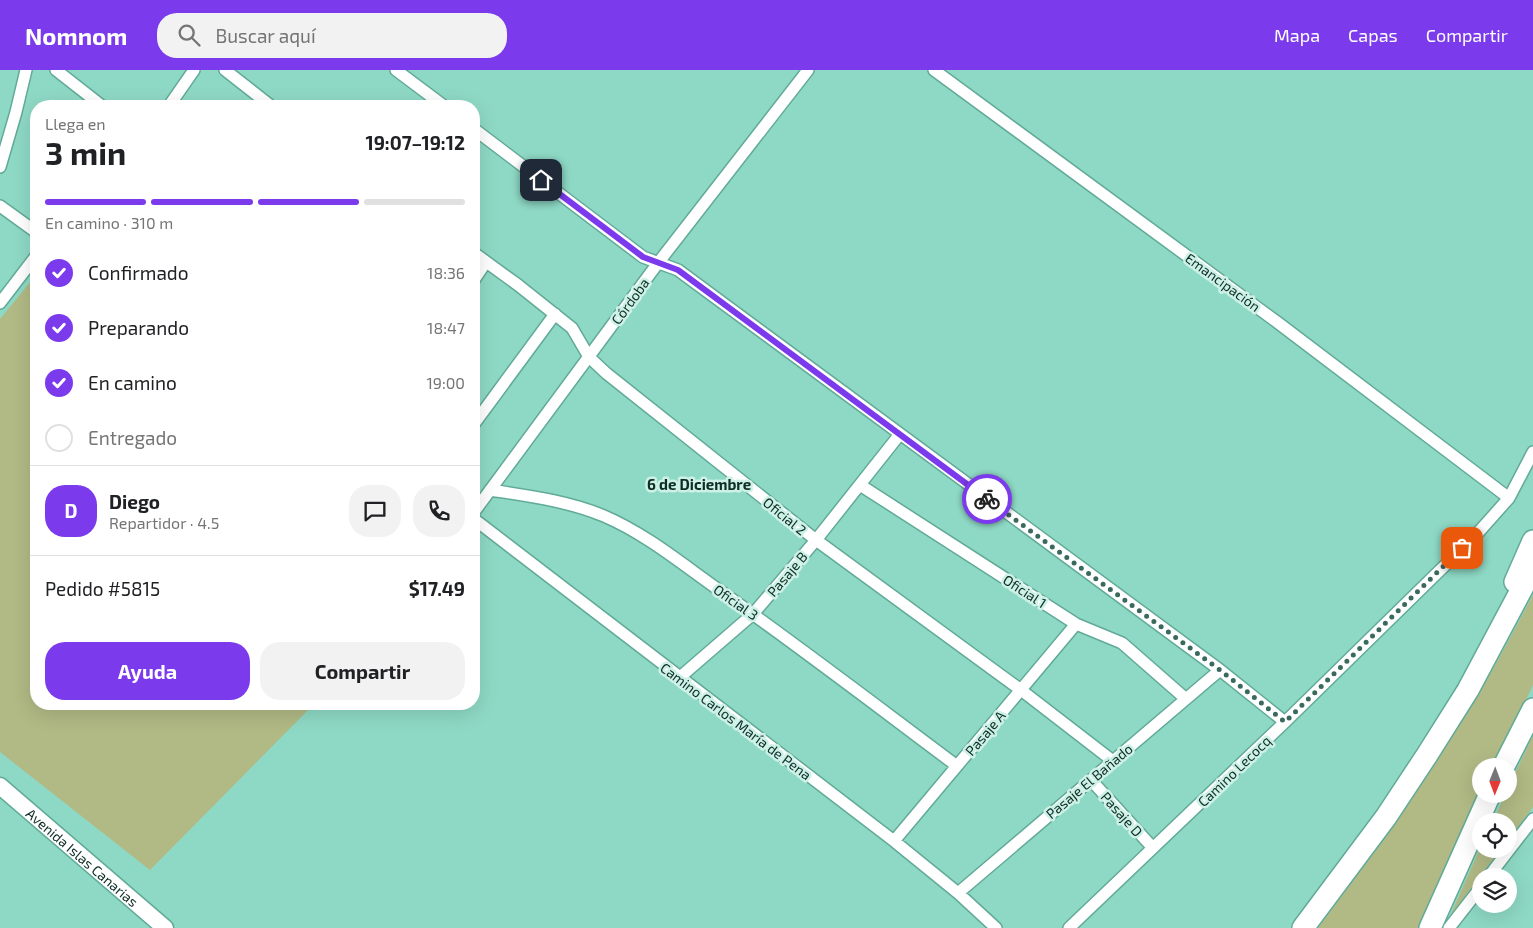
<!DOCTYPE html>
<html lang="es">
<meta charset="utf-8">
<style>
:root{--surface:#fff;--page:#f2f2f2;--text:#202124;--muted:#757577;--line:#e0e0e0;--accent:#7c3aed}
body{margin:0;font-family:"Exo 2",sans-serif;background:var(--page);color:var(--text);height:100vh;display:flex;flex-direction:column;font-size:19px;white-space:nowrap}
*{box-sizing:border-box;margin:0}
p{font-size:16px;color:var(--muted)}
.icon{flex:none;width:28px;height:28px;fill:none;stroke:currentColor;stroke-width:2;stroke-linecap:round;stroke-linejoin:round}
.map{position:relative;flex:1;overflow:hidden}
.details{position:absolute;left:30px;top:30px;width:450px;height:610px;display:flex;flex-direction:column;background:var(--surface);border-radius:20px;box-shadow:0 5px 20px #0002}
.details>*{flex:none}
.needle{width:32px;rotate:181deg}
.tools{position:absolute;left:1472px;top:688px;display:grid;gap:10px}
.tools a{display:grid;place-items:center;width:45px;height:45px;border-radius:50%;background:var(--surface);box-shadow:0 5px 20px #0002;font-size:25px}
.pin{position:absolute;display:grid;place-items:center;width:42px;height:42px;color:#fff;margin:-21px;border-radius:10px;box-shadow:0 2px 8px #0006}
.courier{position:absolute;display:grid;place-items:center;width:50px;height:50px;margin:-25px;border:4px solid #7c3aed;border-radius:50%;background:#fff;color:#222;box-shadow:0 1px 6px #0007}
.headline em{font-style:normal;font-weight:700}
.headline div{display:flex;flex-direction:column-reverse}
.headline{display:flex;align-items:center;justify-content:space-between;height:85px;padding:0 15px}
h1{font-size:32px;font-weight:700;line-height:38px}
.bar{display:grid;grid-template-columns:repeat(4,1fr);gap:8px 5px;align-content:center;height:60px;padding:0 15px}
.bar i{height:6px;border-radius:4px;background:var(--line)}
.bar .selected{background:var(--accent)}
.bar p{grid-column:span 4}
.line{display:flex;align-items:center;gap:12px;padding:0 15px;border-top:1px solid var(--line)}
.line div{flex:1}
.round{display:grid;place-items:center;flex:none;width:52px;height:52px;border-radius:20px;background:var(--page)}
ol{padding:0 15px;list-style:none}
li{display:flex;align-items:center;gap:15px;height:55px}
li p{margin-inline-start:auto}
li .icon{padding:5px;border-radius:50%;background:var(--accent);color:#fff;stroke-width:4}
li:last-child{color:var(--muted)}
li i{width:28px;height:28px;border:2px solid var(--line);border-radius:50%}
.cta{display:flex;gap:10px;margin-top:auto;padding:10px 15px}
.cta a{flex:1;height:58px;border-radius:20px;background:var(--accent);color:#fff;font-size:20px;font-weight:700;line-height:58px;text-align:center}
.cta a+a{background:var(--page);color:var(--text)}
header{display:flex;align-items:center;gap:30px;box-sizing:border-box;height:70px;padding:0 25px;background:var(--accent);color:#fff}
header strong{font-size:24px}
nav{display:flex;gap:28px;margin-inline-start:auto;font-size:18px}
.search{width:350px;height:45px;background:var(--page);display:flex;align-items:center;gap:12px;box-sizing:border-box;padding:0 18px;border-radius:20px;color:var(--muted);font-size:19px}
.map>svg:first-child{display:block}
.green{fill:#b1b985}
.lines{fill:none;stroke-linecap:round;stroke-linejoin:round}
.street-casing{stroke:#61aa97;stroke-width:14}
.secondary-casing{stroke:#61aa97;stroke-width:19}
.highway-casing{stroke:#61aa97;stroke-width:24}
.street{stroke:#fff;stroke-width:11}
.secondary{stroke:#fff;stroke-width:16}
.highway{stroke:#fff;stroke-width:21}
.done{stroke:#3a695d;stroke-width:5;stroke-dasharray:0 9}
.route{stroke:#7c3aed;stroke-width:6}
.labels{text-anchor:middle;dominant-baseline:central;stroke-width:5;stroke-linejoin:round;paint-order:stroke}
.street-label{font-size:14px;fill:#0d2d25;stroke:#cdf1e6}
.neighbourhood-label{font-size:15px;font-weight:bold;fill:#0d2d25;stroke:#cdf1e6}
</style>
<header>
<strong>Nomnom</strong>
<div class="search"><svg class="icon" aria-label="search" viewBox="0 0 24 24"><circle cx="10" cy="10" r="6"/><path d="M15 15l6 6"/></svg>Buscar aquí</div>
<nav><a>Mapa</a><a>Capas</a><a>Compartir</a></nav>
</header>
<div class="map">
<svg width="1533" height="858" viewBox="0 0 1533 858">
<rect width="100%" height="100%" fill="#8ed9c5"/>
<!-- green -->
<path class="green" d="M36,205V634H314L150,800L0,682V249Z
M1533,525V615L1495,696H1481V724L1419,858H1318C1372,785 1425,712 1472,635C1494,599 1513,562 1533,525Z
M1533,665V737L1509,769V751H1493L1505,724H1509V716Z
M1481,776V779H1501L1450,846Z"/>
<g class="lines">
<!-- street casing -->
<g class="street-casing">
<path id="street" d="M56,0L102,36
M225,0L271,36
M396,0L444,36
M934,0L1277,252L1509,428
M169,36L194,0
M474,59L643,187L678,200L1220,600L1285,652
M0,97L16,42L26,0
M0,136L36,162
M474,183L518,215L572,258L589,287L606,303L816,470L1021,620L1113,691
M474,210L486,192
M0,233L36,186
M474,354L555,244
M860,415L1076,554L1122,573L1186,629
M490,420C529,426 568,431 604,446C646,464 682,494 719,520C800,577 878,637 957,696
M474,442L658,193L808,0
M474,449L894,771L958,823L996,858
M679,608L753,544L816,470L900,364
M1091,710L1153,778
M894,771L1076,554
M1489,806L1533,749
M958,823L1220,600
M1069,858L1285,652L1476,465L1509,428L1533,382
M1449,858L1481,817"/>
</g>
<!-- secondary casing -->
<g class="secondary-casing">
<g id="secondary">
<path id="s1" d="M0,716L165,858"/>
</g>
</g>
<!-- highway casing -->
<g class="highway-casing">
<path id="highway" d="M1515,512L1533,471
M1504,696L1533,639
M1303,858L1386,747L1427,685L1468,620L1533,498
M1430,858L1490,724"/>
</g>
<!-- street -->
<use href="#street" class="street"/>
<!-- secondary -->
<use href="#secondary" class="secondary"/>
<!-- highway -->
<use href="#highway" class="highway"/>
</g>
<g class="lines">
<!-- done -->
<path class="done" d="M987,429L1220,600L1285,652L1462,478"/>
<!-- route -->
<path class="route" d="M541,110L643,187L678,200L987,429"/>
</g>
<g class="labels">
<!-- street labels -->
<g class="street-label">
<text transform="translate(1223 212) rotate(36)">Emancipación</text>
<text transform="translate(630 231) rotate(-54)">Córdoba</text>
<text transform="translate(785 446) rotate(39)">Oficial 2</text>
<text transform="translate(787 504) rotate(-50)">Pasaje B</text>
<text transform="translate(1025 521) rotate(33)">Oficial 1</text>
<text transform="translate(736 532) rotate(35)">Oficial 3</text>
<text transform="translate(736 651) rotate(37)">Camino Carlos María de Pena</text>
<text transform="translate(985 663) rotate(-50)">Pasaje A</text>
<text transform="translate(1234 701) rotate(-44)">Camino Lecocq</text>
<text transform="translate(1089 711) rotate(-40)">Pasaje El Bañado</text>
<text transform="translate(1122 744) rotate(48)">Pasaje D</text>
<text stroke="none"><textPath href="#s1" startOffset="109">Avenida Islas Canarias</textPath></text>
</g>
<!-- neighbourhood labels -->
<g class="neighbourhood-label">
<text x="699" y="414">6 de Diciembre</text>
</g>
</g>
</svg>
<div class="tools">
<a><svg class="needle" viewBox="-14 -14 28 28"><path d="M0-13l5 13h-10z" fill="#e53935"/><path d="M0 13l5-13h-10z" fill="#757577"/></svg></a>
<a><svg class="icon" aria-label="locate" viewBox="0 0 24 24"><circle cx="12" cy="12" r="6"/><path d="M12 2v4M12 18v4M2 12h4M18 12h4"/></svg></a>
<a><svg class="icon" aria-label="layers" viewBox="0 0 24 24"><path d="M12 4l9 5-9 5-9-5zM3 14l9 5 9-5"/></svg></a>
</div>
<div class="pin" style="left:1462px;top:478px;background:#ea580c"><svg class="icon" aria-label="bag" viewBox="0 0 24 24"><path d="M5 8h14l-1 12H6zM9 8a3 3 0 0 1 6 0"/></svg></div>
<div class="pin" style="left:541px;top:110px;background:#1f2937"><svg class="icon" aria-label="home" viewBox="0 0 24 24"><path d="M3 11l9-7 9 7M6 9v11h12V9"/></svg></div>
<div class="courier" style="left:987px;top:429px"><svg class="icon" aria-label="bike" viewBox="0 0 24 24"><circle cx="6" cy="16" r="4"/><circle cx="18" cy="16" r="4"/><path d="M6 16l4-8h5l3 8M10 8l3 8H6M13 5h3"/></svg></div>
<section class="details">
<div class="headline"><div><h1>3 min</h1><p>Llega en</p></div><em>19:07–19:12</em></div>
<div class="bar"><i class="selected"></i><i class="selected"></i><i class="selected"></i><i></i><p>En camino · 310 m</p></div>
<ol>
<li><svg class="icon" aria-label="check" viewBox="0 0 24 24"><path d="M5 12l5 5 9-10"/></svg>Confirmado<p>18:36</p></li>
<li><svg class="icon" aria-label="check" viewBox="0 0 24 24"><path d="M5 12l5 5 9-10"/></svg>Preparando<p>18:47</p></li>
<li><svg class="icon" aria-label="check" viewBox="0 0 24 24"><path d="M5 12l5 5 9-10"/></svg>En camino<p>19:00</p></li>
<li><i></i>Entregado</li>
</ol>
<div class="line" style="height:90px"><b class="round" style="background:var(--accent);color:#fff">D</b><div><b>Diego</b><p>Repartidor · 4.5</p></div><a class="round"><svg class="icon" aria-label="chat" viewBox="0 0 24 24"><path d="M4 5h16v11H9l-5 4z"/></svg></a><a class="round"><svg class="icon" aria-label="phone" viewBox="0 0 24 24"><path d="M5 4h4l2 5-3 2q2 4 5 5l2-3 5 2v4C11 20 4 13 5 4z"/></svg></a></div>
<div class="line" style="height:65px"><div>Pedido #5815</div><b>$17.49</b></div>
<div class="cta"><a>Ayuda</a><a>Compartir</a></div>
</section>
</div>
